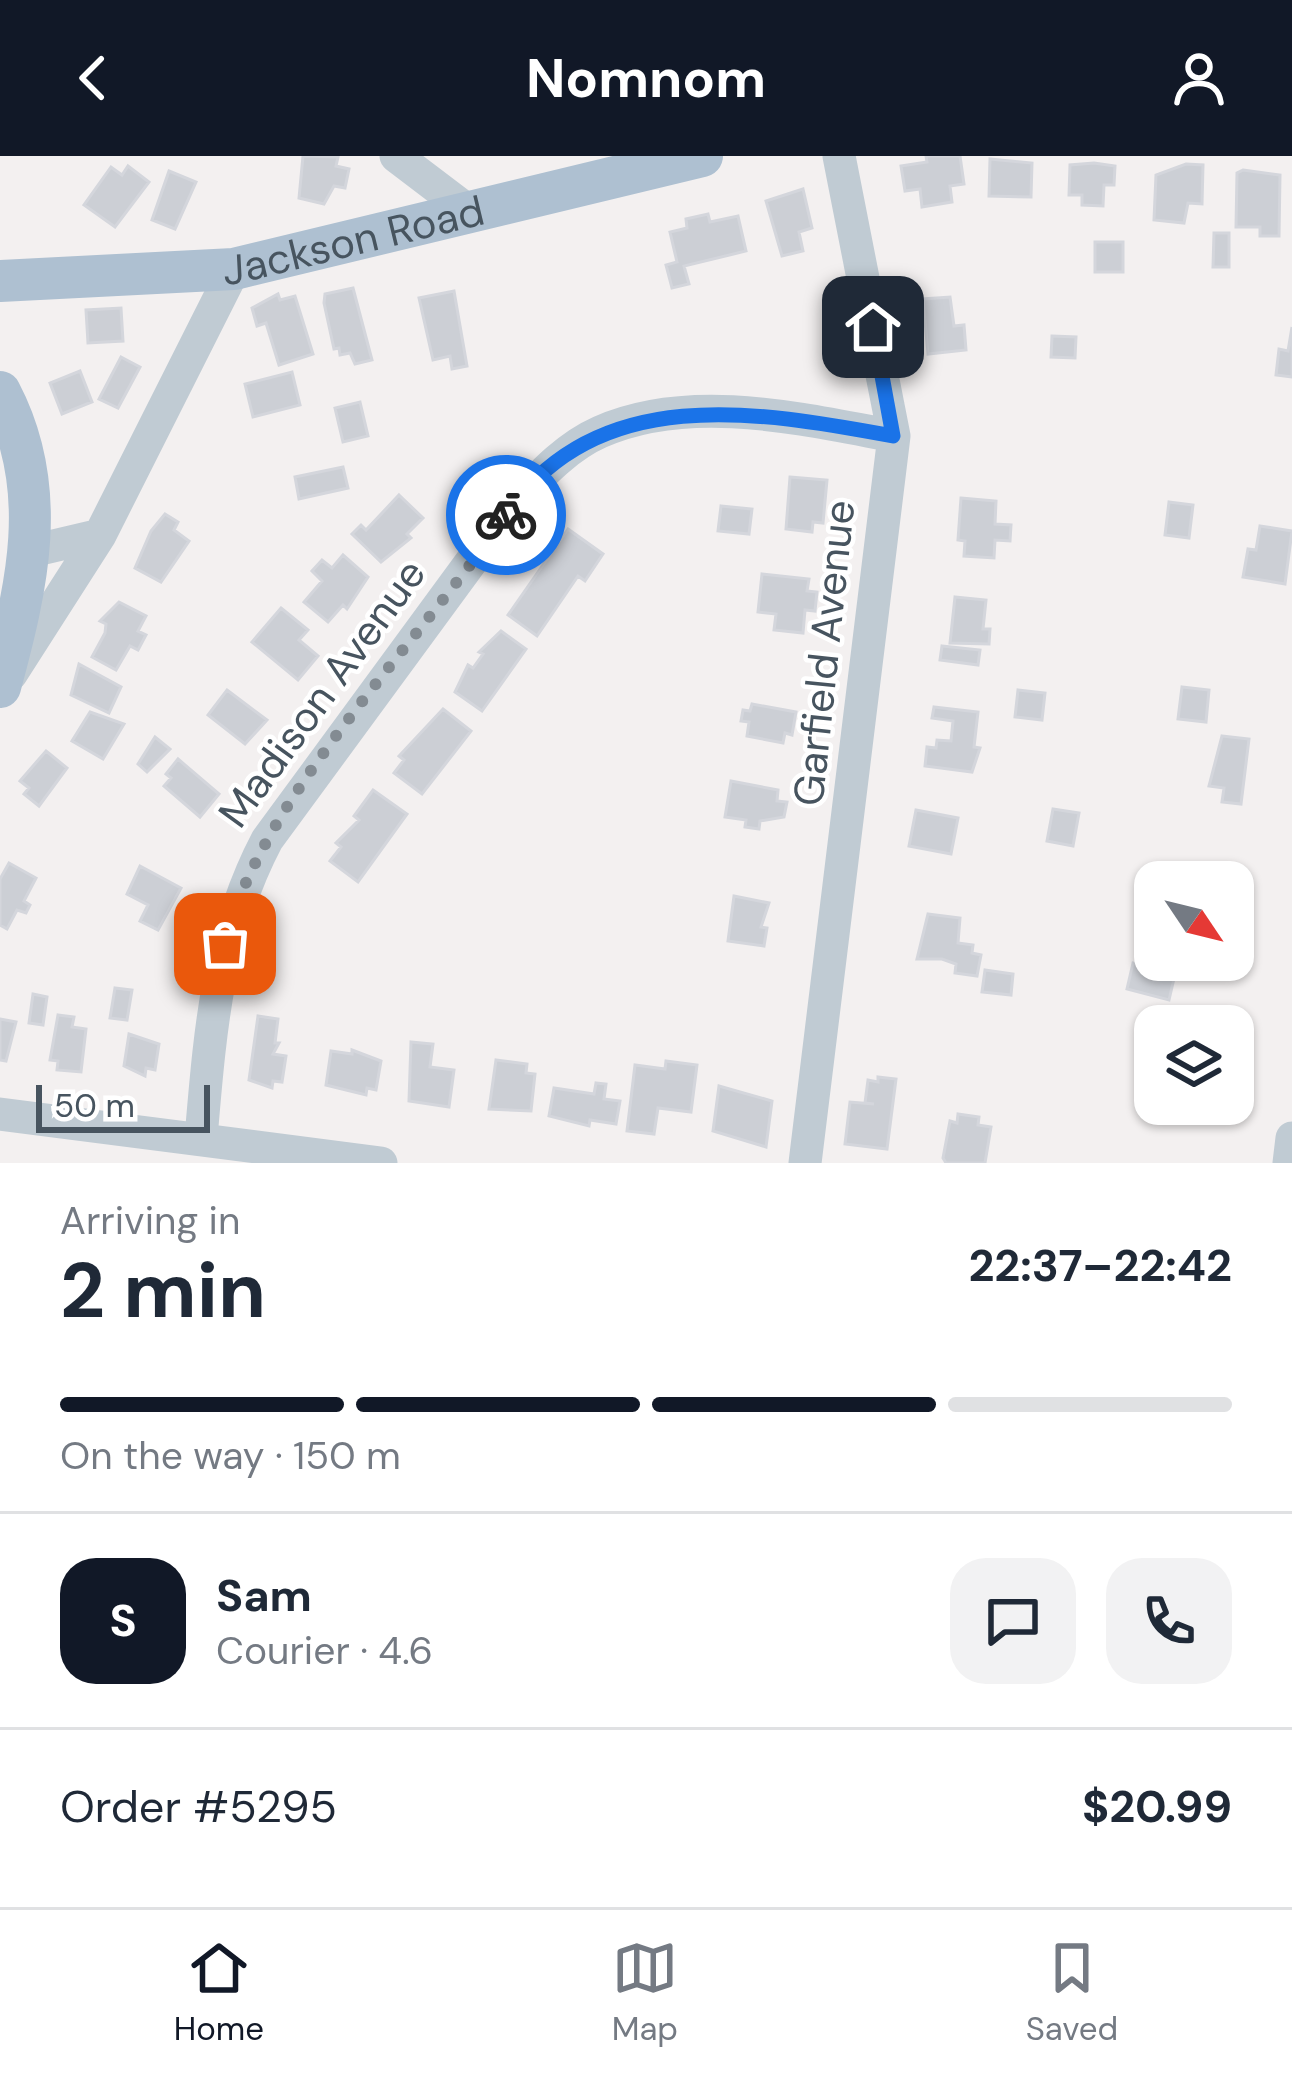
<!DOCTYPE html>
<meta charset="utf-8">
<style>
:root{--surface:#fff;--page:#f2f2f3;--text:#1f2937;--muted:#747a83;--line:#e0e1e3;--accent:#111827}
body{margin:0;font-family:"DM Sans",sans-serif;background:var(--page);color:var(--text);height:100vh;display:flex;flex-direction:column;font-size:45px;white-space:nowrap}
*{box-sizing:border-box;margin:0}
p{font-size:39px;color:var(--muted)}
.icon{flex:none;width:66px;height:66px;fill:none;stroke:currentColor;stroke-width:2;stroke-linecap:round;stroke-linejoin:round}
.map{position:relative;height:1007px;overflow:hidden}
.sheet{display:flex;flex-direction:column;background:var(--surface);flex:1}
.sheet>*{flex:none}
.needle{width:78px;rotate:125deg}
.buttons{position:absolute;left:1134px;top:705px;display:grid;gap:24px}
.buttons a{display:grid;place-items:center;width:120px;height:120px;border-radius:24px;background:var(--surface);box-shadow:0 3px 9px #0004;font-size:60px}
.scale{position:absolute;left:36px;bottom:30px;width:174px;box-sizing:border-box;padding-left:12px;border:6px solid #47545f;border-top:0;font-size:33px;line-height:42px;white-space:nowrap;color:#47545f;-webkit-text-stroke:9px #fff;paint-order:stroke}
.pin{position:absolute;display:grid;place-items:center;width:102px;height:102px;color:#fff;margin:-51px;border-radius:24px;box-shadow:0 6px 18px #0006}
.courier{position:absolute;display:grid;place-items:center;width:120px;height:120px;margin:-60px;border:9px solid #1a73e8;border-radius:50%;background:#fff;color:#222;box-shadow:0 3px 15px #0007}
.headline em{font-style:normal;font-weight:700}
.headline div{display:flex;flex-direction:column-reverse}
.headline{display:flex;align-items:center;justify-content:space-between;height:204px;padding:0 60px}
h1{font-size:78px;font-weight:700;line-height:90px}
.bar{display:grid;grid-template-columns:repeat(4,1fr);gap:18px 12px;align-content:center;height:144px;padding:0 60px}
.bar i{height:15px;border-radius:9px;background:var(--line)}
.bar .current{background:var(--accent)}
.bar p{grid-column:span 4}
.line{display:flex;align-items:center;gap:30px;padding:0 60px;border-top:3px solid var(--line)}
.line div{flex:1}
.round{display:grid;place-items:center;flex:none;width:126px;height:126px;border-radius:36px;background:var(--page)}
header{display:flex;justify-content:space-between;align-items:center;height:156px;padding:0 60px;background:var(--accent);color:#fff;font-size:54px;font-weight:700}
.menu{display:flex;justify-content:space-around;align-items:center;height:168px;border-top:3px solid var(--line);background:var(--surface);font-size:33px;color:var(--muted)}
.menu a{display:grid;justify-items:center;gap:6px}
.menu .current{color:var(--accent)}
.map>svg:first-child{display:block}
.building{fill:#cccfd5;stroke:#d4d6dc;stroke-width:3}
.lines{fill:none;stroke-linecap:round;stroke-linejoin:round}
.minor{stroke:#c0cbd3;stroke-width:33}
.major{stroke:#aec0d1;stroke-width:42}
.done{stroke:#838b92;stroke-width:12;stroke-dasharray:0 21.6}
.route{stroke:#1a73e8;stroke-width:15}
.labels{text-anchor:middle;dominant-baseline:central;stroke-width:9;stroke-linejoin:round;paint-order:stroke}
.street-label{font-size:42px;fill:#47545f;stroke:#fff}
</style>
<header><svg class="icon" aria-label="back" viewBox="0 0 24 24"><path d="M15 5l-7 7 7 7"/></svg>Nomnom<svg class="icon" aria-label="person" viewBox="0 0 24 24"><circle cx="12" cy="8" r="4"/><path d="M4 21q1-7 8-7t8 7"/></svg></header>
<div class="map">
<svg width="1292" height="1007" viewBox="0 0 1292 1007">
<rect width="100%" height="100%" fill="#f3f0f0"/>
<!-- building -->
<path class="building" d="M303,0L338,1L336,10L349,13L345,32L334,30L324,48L299,42Z
M926,0H960L964,28L950,30L952,46L922,51L920,33L905,35L901,10L927,6Z
M990,3L1032,7L1031,41L989,40Z
M1094,7L1115,10L1114,29H1104L1103,50L1082,49V39H1069L1070,9Z
M1186,8L1203,9L1202,48L1188,47L1184,67L1154,64L1156,19Z
M128,10L149,26L115,71L84,49L111,11L122,19Z
M1243,14L1280,19L1279,80H1260V71H1236L1237,17Z
M169,15L196,26L175,73L152,64Z
M803,33L812,72L799,76L803,95L782,100L766,45Z
M708,58L710,66L738,60L746,95L684,110L689,128L672,132L666,109L677,106L670,76L687,72L686,63Z
M1214,77H1229V111H1213Z
M1095,86H1123V116H1095Z
M353,132L372,204L355,208L350,197L340,199L339,192L334,193L324,147L325,138Z
M454,135L467,210L452,213L450,200L433,204L419,142Z
M278,138L280,144L295,140L313,198L279,209L266,167L257,170L252,152Z
M950,141L954,170L964,169L966,194L928,198L923,143Z
M121,152L123,185L88,187L86,154Z
M1292,171V221L1276,219L1279,193L1288,195Z
M1052,180L1076,181L1075,202L1051,201Z
M121,201L140,211L118,252L99,243Z
M80,215L92,246L62,258L50,227Z
M292,216L300,249L253,261L245,228Z
M360,246L368,280L343,286L335,252Z
M343,311L348,332L299,343L295,321Z
M790,321L827,324L823,367L813,366L812,376L786,373Z
M399,339L423,362L407,378L411,382L381,406L352,378L361,369L366,374Z
M961,342L996,345L995,368L1011,369L1010,385L995,384L994,402L964,400L965,385L958,384Z
M1169,346L1193,349L1189,382L1165,379Z
M721,350L752,353L749,378L718,375Z
M165,358L178,366L174,374L189,385L161,426L135,412L151,375Z
M1260,370L1292,375L1285,428L1243,421L1248,393L1256,394Z
M568,373L603,398L585,425L578,420L537,480L508,459Z
M343,399L368,421L347,453L343,449L328,466L304,446L322,425L312,415L322,404L332,412Z
M762,418L809,423L807,435L817,436L815,455L805,454L803,477L774,474L776,458L758,456Z
M955,441L986,444L983,473H990L989,488L950,487Z
M119,446L146,460L138,475L146,479L138,494L130,490L116,514L92,501L105,477L106,468L100,465Z
M281,452L308,474L299,484L318,500L298,524L252,486Z
M501,475L526,493L482,555L455,536L468,509L473,512L483,498L479,496Z
M942,490L980,494L978,509L940,504Z
M79,508L121,531L109,557L71,539Z
M1182,531L1209,534L1206,566L1178,563Z
M227,534L267,564L245,588L208,559Z
M1018,534L1045,537L1042,564L1015,561Z
M752,548L796,556L792,579L785,577L783,587L747,580L749,566L741,565L743,554L750,555Z
M934,551L978,556L974,591L980,592L972,616L925,610L927,591L936,592L937,584L951,585L953,565L932,562Z
M443,553L471,575L422,638L394,617L404,604L399,600Z
M90,556L124,568L103,603L72,585Z
M1222,580L1249,583L1241,648L1222,646L1224,632L1209,630Z
M155,581L170,593L147,616L138,608Z
M46,595L67,612L39,650L24,638L29,632L20,625Z
M178,603L219,638L200,661L164,630L171,622L166,618Z
M731,625L778,634L777,645L787,646L784,661L760,665L759,673L745,671L746,664L725,661Z
M373,634L407,658L358,726L330,705L341,691L336,687L359,664L354,660Z
M1053,653L1079,657L1073,690L1047,685Z
M916,654L958,662L951,698L909,690Z
M9,707L36,722L24,745L30,749L26,757L17,754L7,773L0,769V723Z
M140,710L181,732L158,774L140,765L148,749L127,738Z
M734,740L769,747L761,771L767,772L764,790L728,785Z
M928,758L960,762L958,787L973,789L972,797L981,799L977,820L955,817L956,808L942,803H917Z
M1133,807L1175,818L1169,844L1127,833Z
M985,814L1013,818L1011,839L982,836Z
M115,832L132,834L127,864L110,862Z
M33,838L47,841L43,869L29,867Z
M58,859L74,861L72,871L86,873L81,916L57,914L58,905L50,904Z
M258,860L278,863L275,887H279L273,898L286,900L282,926L273,925L272,932L249,924Z
M0,863L16,866L6,905L0,904Z
M129,878L159,888L155,914L146,912L145,920L124,910Z
M411,886L433,888L430,911L454,914L449,951L409,945Z
M352,894L381,905L376,934L367,932L366,939L326,929L331,895L352,898Z
M496,904L527,908L526,917L535,918L531,955L489,953Z
M666,905L697,909L691,956L658,952L654,978L627,975L635,909L665,913Z
M878,921L896,923L887,993L845,988L850,946L874,948L865,947L868,924L878,926Z
M596,927L606,928L604,943L620,945L616,968L590,964L589,970L549,960L554,932L594,938Z
M719,930L772,945L766,991L713,975Z
M1185,948H1220L1219,956L1185,953Z
M958,958L979,961L978,969L991,971L985,1007H946L943,1002L950,965L957,967Z"/>
<g class="lines">
<!-- minor -->
<path class="minor" d="M396,0L467,54
M32,395L100,379
M11,518L100,379L234,113
M0,958L381,1007
M201,982C210,876 217,779 267,684L515,346C540,320 566,291 600,276C690,236 802,263 894,280
M805,1007L894,280L839,0
M1289,1007L1292,982"/>
<!-- major -->
<g class="major">
<path id="s1" d="M0,125L234,113L702,0"/>
<path d="M0,236C51,333 27,431 0,531"/>
</g>
</g>
<g class="lines">
<!-- done -->
<path class="done" d="M225,788C259,642 421,485 506,359"/>
<!-- route -->
<path class="route" d="M506,359C596,226 758,255 893,280L873,171"/>
</g>
<g class="labels">
<!-- street labels -->
<g class="street-label">
<text stroke="none"><textPath href="#s1" startOffset="357">Jackson Road</textPath></text>
<text transform="translate(824 497) rotate(-84)">Garfield Avenue</text>
<text transform="translate(322 537) rotate(-54)">Madison Avenue</text>
</g>
</g>
</svg>
<div class="buttons">
<a><svg class="needle" viewBox="-14 -14 28 28"><path d="M0-13l5 13h-10z" fill="#e53935"/><path d="M0 13l5-13h-10z" fill="#747a83"/></svg></a>
<a><svg class="icon" aria-label="layers" viewBox="0 0 24 24"><path d="M12 4l9 5-9 5-9-5zM3 14l9 5 9-5"/></svg></a>
</div>
<div class="scale">50 m</div>
<div class="pin" style="left:225px;top:788px;background:#ea580c"><svg class="icon" aria-label="bag" viewBox="0 0 24 24"><path d="M5 8h14l-1 12H6zM9 8a3 3 0 0 1 6 0"/></svg></div>
<div class="pin" style="left:873px;top:171px;background:#1f2937"><svg class="icon" aria-label="home" viewBox="0 0 24 24"><path d="M3 11l9-7 9 7M6 9v11h12V9"/></svg></div>
<div class="courier" style="left:506px;top:359px"><svg class="icon" aria-label="bike" viewBox="0 0 24 24"><circle cx="6" cy="16" r="4"/><circle cx="18" cy="16" r="4"/><path d="M6 16l4-8h5l3 8M10 8l3 8H6M13 5h3"/></svg></div>
</div>
<section class="sheet">
<div class="headline"><div><h1>2 min</h1><p>Arriving in</p></div><em>22:37–22:42</em></div>
<div class="bar"><i class="current"></i><i class="current"></i><i class="current"></i><i></i><p>On the way · 150 m</p></div>
<div class="line" style="height:216px"><b class="round" style="background:var(--accent);color:#fff">S</b><div><b>Sam</b><p>Courier · 4.6</p></div><a class="round"><svg class="icon" aria-label="chat" viewBox="0 0 24 24"><path d="M4 5h16v11H9l-5 4z"/></svg></a><a class="round"><svg class="icon" aria-label="phone" viewBox="0 0 24 24"><path d="M5 4h4l2 5-3 2q2 4 5 5l2-3 5 2v4C11 20 4 13 5 4z"/></svg></a></div>
<div class="line" style="height:156px"><div>Order #5295</div><b>$20.99</b></div>
</section>
<nav class="menu">
<a class="current"><svg class="icon" aria-label="home" viewBox="0 0 24 24"><path d="M3 11l9-7 9 7M6 9v11h12V9"/></svg>Home</a>
<a><svg class="icon" aria-label="map" viewBox="0 0 24 24"><path d="M3 6l6-2 6 2 6-2v14l-6 2-6-2-6 2zM9 4v14M15 6v14"/></svg>Map</a>
<a><svg class="icon" aria-label="saved" viewBox="0 0 24 24"><path d="M7 4h10v16l-5-4-5 4z"/></svg>Saved</a>
</nav>
